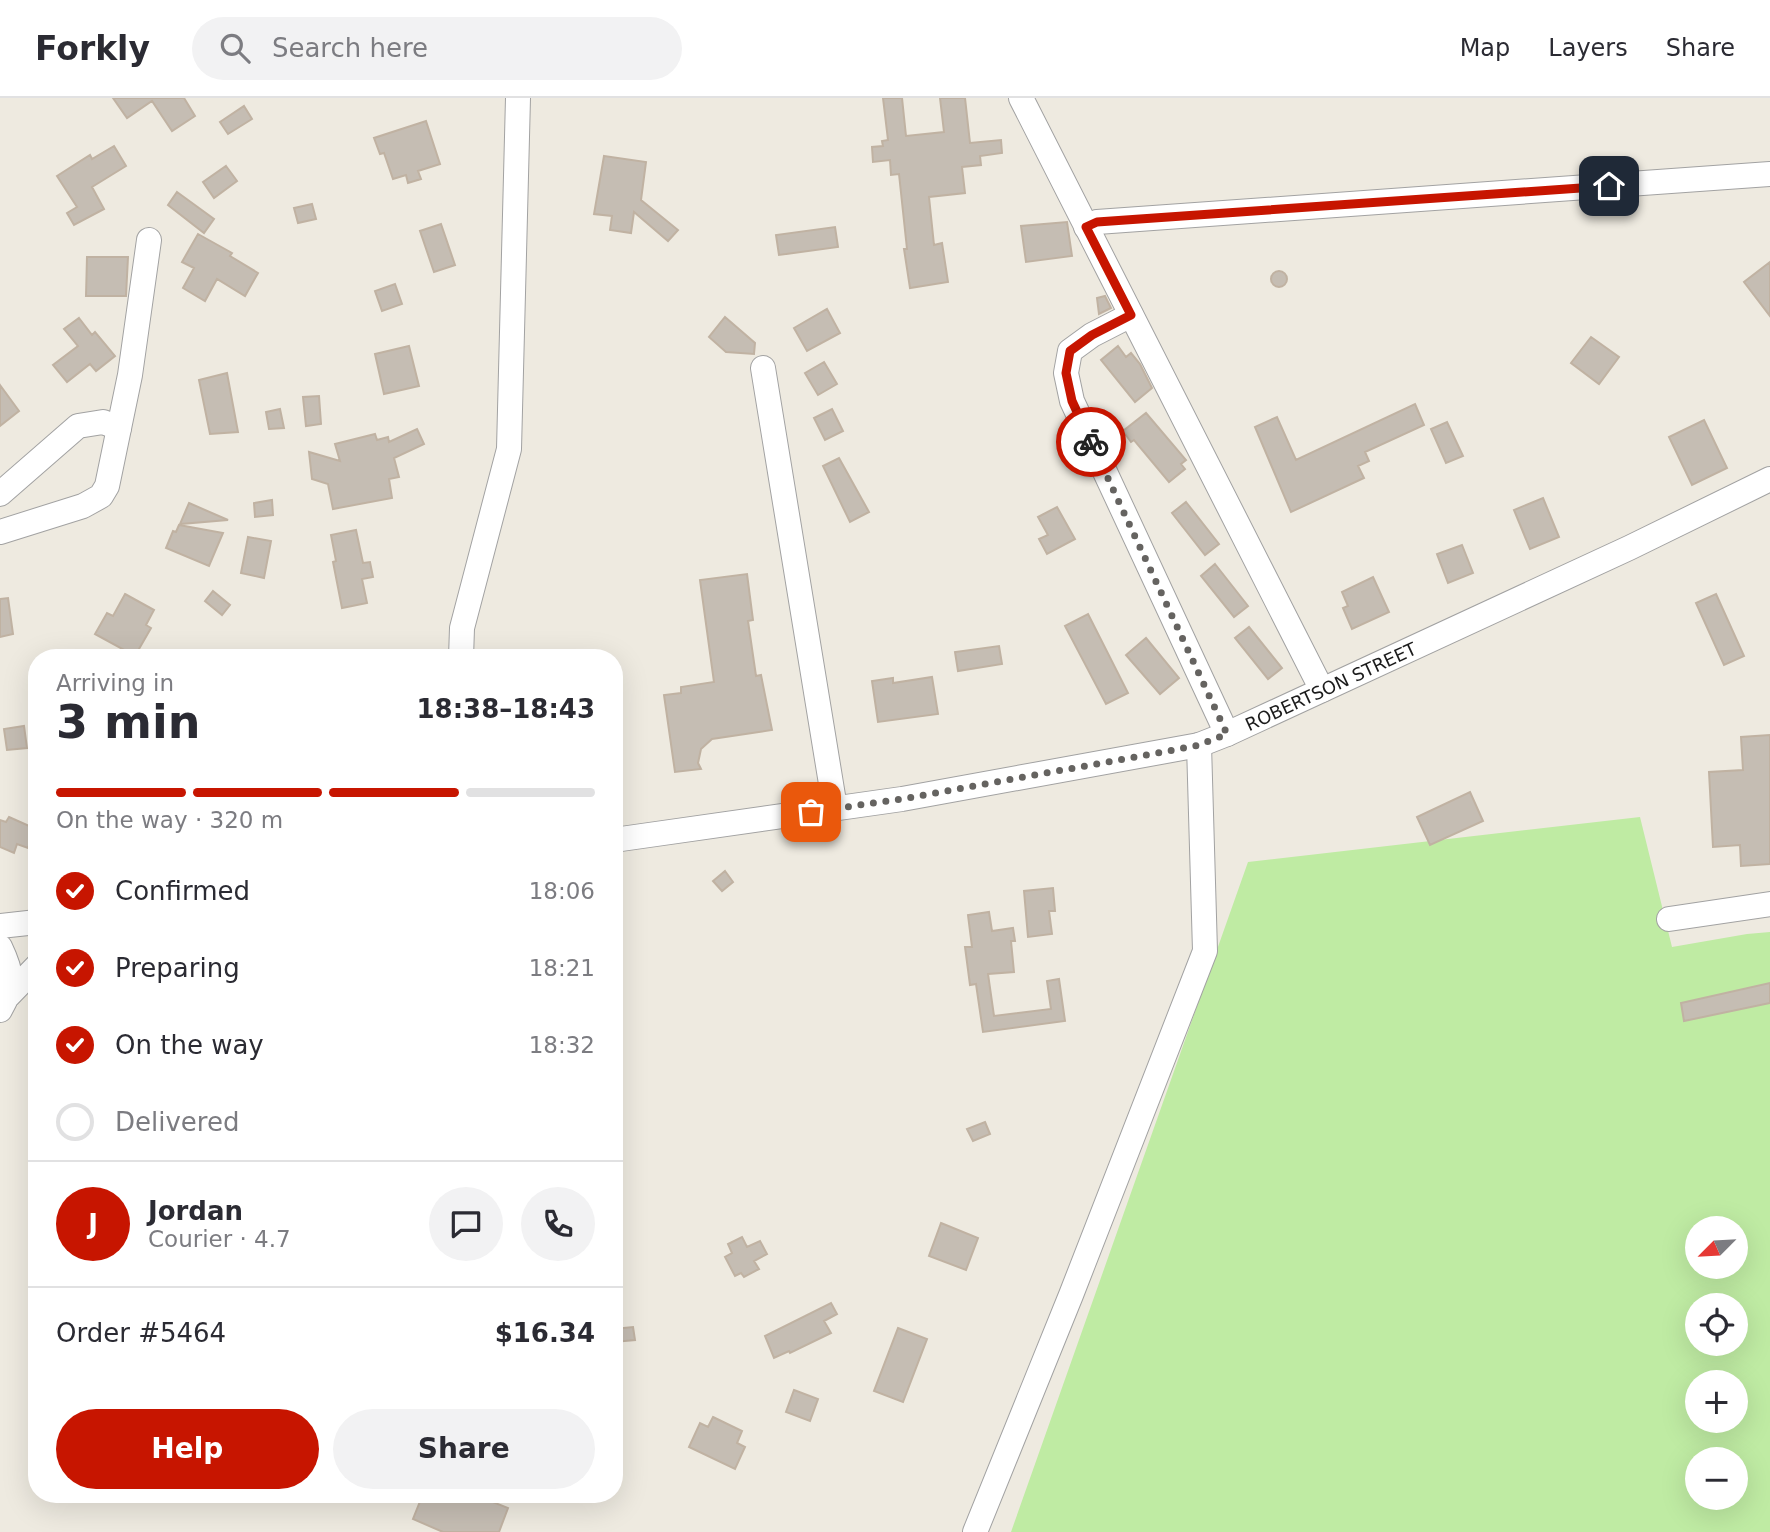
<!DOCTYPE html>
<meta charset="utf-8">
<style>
:root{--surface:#fff;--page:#f2f2f3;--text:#2b2b33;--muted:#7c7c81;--line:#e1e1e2;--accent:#c71500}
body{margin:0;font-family:"DejaVu Sans",sans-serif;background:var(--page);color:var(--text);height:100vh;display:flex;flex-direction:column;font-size:26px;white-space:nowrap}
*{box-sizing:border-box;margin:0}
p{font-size:23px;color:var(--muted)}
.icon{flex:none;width:38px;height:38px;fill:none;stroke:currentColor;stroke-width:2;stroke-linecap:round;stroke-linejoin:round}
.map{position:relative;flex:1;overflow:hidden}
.side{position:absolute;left:28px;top:551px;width:595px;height:854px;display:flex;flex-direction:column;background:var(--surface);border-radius:28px;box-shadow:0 7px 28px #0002}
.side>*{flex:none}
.needle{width:46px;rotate:246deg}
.controls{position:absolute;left:1685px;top:1118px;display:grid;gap:14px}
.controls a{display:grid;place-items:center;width:63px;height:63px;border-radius:50%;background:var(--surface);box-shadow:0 7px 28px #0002;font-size:35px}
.pin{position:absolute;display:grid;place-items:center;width:60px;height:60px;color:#fff;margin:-30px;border-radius:14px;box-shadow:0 4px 10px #0006}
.courier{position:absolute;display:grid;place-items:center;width:70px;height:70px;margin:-35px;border:5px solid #c71500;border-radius:50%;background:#fff;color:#222;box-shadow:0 2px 9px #0007}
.overview em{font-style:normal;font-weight:700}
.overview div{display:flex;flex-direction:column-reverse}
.overview{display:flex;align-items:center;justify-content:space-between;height:119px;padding:0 28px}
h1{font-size:46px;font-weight:700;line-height:52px}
.bar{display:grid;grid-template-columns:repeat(4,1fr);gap:10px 7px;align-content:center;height:84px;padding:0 28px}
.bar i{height:9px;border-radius:5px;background:var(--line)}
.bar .current{background:var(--accent)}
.bar p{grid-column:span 4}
.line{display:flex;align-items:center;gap:18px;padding:0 28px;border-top:2px solid var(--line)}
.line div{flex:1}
.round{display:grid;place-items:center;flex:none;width:74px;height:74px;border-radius:37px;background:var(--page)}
ol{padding:0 28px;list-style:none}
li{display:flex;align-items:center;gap:21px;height:77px}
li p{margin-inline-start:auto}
li .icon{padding:7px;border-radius:50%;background:var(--accent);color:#fff;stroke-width:4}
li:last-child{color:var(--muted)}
li i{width:38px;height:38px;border:4px solid var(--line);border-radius:50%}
.button{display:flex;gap:14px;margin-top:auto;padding:14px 28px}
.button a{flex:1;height:80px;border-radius:42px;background:var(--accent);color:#fff;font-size:28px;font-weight:700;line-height:80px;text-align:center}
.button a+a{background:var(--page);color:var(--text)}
header{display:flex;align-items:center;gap:42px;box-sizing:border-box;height:98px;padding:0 35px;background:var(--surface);border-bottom:2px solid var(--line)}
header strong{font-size:33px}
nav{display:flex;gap:38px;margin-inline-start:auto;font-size:24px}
.search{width:490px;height:63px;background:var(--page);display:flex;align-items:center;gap:18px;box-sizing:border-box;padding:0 24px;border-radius:38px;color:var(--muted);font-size:26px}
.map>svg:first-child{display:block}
.grass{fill:#bfeba3;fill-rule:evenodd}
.building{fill:#c5bdb3;stroke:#c0b2a2;stroke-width:2}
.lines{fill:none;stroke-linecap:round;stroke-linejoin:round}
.minor-casing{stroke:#a2a2a2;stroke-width:26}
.minor{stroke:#fff;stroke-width:24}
.done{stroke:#656360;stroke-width:7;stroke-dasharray:0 12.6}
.route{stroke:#c71500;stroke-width:9}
.labels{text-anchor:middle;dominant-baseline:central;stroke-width:5;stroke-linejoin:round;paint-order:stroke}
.street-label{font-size:18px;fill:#1b1b1b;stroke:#fff}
</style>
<header>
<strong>Forkly</strong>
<div class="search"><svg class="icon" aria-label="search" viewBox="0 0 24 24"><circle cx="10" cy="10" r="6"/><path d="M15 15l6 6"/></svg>Search here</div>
<nav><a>Map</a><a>Layers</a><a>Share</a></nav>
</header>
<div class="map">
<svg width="1770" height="1434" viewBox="0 0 1770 1434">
<rect width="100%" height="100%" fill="#eeeae0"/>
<!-- grass -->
<path class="grass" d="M1640,719L1672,849L1747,836L1770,834V1434H1011L1248,764ZM1698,1130H1736V1169H1698ZM1698,1208H1736V1246H1698ZM1698,1284H1736V1323H1698ZM1698,1362H1736V1400H1698Z"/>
<!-- building -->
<path class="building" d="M113,0H184L195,18L172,33L152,3L127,20Z
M883,0H902L906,38L944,34L940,0H965L970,45L1001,42L1002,55L980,58L981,67L962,69L965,95L929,99L934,147L942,145L948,184L910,190L904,151H907L899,76L891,77L890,62L873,64L872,49L883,48L882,43L888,42Z
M244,8L252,21L228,36L220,24Z
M426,23L440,66L418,73L421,81L408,85L406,77L393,81L384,55L380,56L374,40Z
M114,48L126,68L92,89L104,111L74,127L67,115L77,109L57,78L90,57L92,61Z
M604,58L646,64L641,102L678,132L668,143L634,114L631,135L610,132L612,118L594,116Z
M226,68L237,83L214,100L203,84Z
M177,94L214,121L204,135L168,107Z
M312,106L316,121L298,125L294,110Z
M1067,124L1072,158L1026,164L1021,128Z
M441,126L455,167L434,174L420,133Z
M835,129L838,149L779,157L776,137Z
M198,136L232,155L230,158L258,175L245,198L217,181L205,203L183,190L194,170L182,164Z
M87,159H128L126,198H86Z
M1770,164V218L1744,184Z
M1271 181a8 8 0 1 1 16 0a8 8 0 1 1-16 0Z
M395,186L402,206L382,213L375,193Z
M1105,198L1111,210L1099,216L1097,200Z
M827,211L840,235L807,253L794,230Z
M725,219L755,245L754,256L726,254L709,239Z
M79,220L92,237L95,234L115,258L96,273L90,266L67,284L53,267L78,248L64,231Z
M1591,239L1619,259L1599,286L1571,265Z
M409,248L419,288L384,296L375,256Z
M1118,248L1126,259L1131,255L1140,266L1152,290L1135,304L1101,262Z
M824,264L837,286L818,297L805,275Z
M227,275L238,334L210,336L199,282Z
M0,287L19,313L0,328Z
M319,298L321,326L306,328L303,299Z
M1415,306L1424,327L1365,354L1369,363L1358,368L1364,380L1291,414L1255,329L1277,319L1296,362Z
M280,311L284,330L269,331L266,314Z
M832,311L843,333L825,342L814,320Z
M1146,315L1186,362L1181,366L1185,371L1169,384L1134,342L1131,344L1123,333Z
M1704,322L1727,370L1692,387L1669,339Z
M1447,324L1463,358L1446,365L1431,331Z
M417,331L424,346L394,360L399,379L389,381L392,400L333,411L328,386L312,381L309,354L340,363L335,346L375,336L377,342L388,339L389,344Z
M839,360L869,414L850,424L823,368Z
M1543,400L1559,439L1530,451L1514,412Z
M272,402L273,417L255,419L254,405Z
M1186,404L1219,446L1205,457L1172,415Z
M189,405L228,422L180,426Z
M1057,409L1075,441L1047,456L1039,441L1048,437L1038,419Z
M179,427L223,435L209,468L166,450L173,433L176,434Z
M356,432L363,465L370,464L373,479L362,481L367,505L342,510L333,464L336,463L331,437Z
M248,439L271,443L264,480L241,475Z
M1462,447L1473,475L1448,485L1437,456Z
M1215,466L1248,508L1234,519L1201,478Z
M747,476L753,522L748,523L756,578L761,577L772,632L712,641L701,651L698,665L701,671L675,674L664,597L681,595V589L714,584L700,482Z
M1373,479L1389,514L1352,531L1343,510L1348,508L1342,494Z
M213,493L230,507L222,517L205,503Z
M125,496L154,512L146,527L151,530L135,558L95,536L107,515L113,518Z
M1716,496L1744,558L1724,567L1696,505Z
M8,500L13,536L0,539V501Z
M1088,516L1128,595L1106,606L1065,528Z
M1249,529L1282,570L1268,581L1235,540Z
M1146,540L1179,580L1160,596L1126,557Z
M999,548L1002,566L958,573L955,554Z
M932,579L938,616L878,624L872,583L893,580V585Z
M24,628L27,650L7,652L4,631Z
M1770,637V766L1741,768L1740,747L1713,749L1709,674L1743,672L1741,639Z
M1470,694L1483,723L1430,747L1417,719Z
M9,719L36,731L28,750L17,746L14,755L0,749V722L6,724Z
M725,773L733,784L722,793L713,783Z
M1053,790L1055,813H1049L1052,836L1028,839L1024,793Z
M989,814L992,833L1013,830L1015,843H1011L1014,874L988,876L994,918L1051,911L1047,883L1059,881L1065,923L983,934L976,886L970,887L965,849H972L968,817Z
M1770,885V905L1684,923L1681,905Z
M985,1024L990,1036L973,1043L967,1031Z
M941,1125L978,1140L966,1172L929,1158Z
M742,1139L747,1149L760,1143L767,1156L754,1163L759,1171L744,1179L741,1175L735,1178L725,1159L732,1155L728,1146Z
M831,1205L837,1216L824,1223L831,1235L790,1255L789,1253L774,1260L765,1238Z
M633,1229L635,1242L614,1244V1231Z
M898,1230L927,1241L903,1304L874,1293Z
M794,1292L818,1301L810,1323L786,1314Z
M713,1319L742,1333L737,1345L745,1349L735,1371L689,1349L700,1325L708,1329Z
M423,1396H473L508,1410L499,1434H443L413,1421Z"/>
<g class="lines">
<!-- minor casing -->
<g class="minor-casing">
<g id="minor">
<path d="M1021,0L1322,592"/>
<path d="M1086,129L1097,124L1770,76"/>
<path d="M1131,217L1092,237L1070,253L1066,275L1072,303L1227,636"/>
<path d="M763,270L835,710"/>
<path d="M0,396L78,328L103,324L119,330"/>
<path d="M0,434L83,408L101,398L107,388L130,277L149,142"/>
<path d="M461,560L462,530L509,351L518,0"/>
<path id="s1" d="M614,742L902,701L1199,647L1227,636L1629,450L1770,381"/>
<path d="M1669,821L1770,806"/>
<path d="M0,828L37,824"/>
<path d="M0,849C12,874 15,887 0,912"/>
<path d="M9,897L37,868"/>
<path d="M975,1434L1071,1197L1205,853L1199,647"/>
</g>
</g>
<!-- minor -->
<use href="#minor" class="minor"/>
</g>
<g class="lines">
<!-- done -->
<path class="done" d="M811,714L902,701L1174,652L1199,647L1227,636L1091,344"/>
<!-- route -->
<path class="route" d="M1091,344L1072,303L1066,275L1070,253L1092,237L1131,217L1086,129L1097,124L1609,88"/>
</g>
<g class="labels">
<!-- street labels -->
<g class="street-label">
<text stroke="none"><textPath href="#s1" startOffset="737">ROBERTSON STREET</textPath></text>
</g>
</g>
</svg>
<div class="controls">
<a><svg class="needle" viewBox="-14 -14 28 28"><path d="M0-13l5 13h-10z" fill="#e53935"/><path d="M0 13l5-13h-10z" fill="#7c7c81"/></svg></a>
<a><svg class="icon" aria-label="locate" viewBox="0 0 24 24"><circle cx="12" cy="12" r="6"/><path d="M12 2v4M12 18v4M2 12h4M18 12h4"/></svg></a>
<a>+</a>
<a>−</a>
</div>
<div class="pin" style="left:811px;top:714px;background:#ea580c"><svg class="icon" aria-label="bag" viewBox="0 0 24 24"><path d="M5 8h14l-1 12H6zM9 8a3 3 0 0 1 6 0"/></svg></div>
<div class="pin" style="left:1609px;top:88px;background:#1f2937"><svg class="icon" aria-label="home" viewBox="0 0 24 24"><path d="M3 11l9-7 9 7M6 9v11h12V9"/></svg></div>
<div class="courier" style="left:1091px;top:344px"><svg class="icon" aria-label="bike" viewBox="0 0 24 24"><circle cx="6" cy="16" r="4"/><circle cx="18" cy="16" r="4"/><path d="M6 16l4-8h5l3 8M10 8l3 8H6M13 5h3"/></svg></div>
<section class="side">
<div class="overview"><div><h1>3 min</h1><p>Arriving in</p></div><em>18:38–18:43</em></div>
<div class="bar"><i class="current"></i><i class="current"></i><i class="current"></i><i></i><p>On the way · 320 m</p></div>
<ol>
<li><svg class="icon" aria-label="check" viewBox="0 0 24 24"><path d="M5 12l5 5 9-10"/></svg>Confirmed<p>18:06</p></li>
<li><svg class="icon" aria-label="check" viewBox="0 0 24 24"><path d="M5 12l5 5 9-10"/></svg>Preparing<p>18:21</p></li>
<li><svg class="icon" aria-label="check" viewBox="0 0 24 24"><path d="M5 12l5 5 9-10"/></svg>On the way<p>18:32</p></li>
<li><i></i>Delivered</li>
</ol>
<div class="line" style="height:126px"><b class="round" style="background:var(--accent);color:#fff">J</b><div><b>Jordan</b><p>Courier · 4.7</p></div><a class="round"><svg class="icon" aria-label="chat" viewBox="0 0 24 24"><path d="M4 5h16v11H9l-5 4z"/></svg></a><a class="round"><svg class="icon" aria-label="phone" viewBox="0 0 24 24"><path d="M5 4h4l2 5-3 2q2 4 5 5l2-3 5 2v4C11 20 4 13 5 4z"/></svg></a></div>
<div class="line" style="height:91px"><div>Order #5464</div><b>$16.34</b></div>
<div class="button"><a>Help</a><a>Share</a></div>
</section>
</div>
